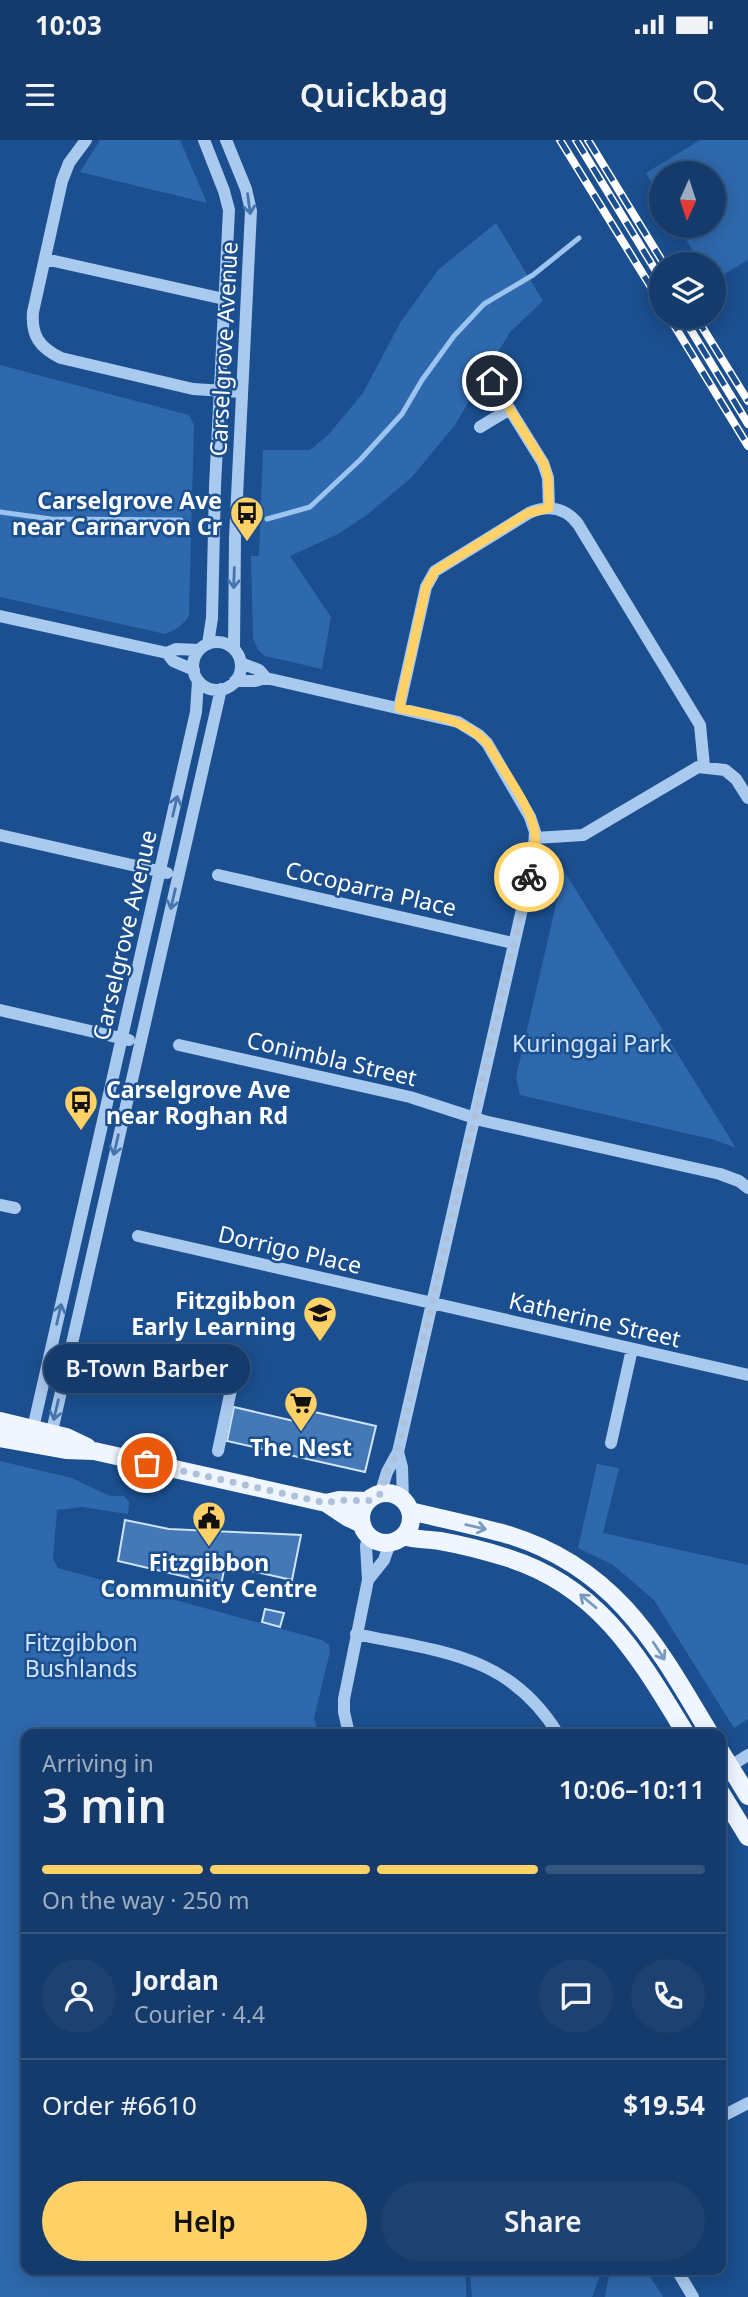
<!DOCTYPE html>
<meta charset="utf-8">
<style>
:root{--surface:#143b6b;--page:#1d4271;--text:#f1f3f6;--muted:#9dadc1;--line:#33557e;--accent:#ffd166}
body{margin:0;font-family:"Noto Sans",sans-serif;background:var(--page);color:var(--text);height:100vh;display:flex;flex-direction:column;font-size:26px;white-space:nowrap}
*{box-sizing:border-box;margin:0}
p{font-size:23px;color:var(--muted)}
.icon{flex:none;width:38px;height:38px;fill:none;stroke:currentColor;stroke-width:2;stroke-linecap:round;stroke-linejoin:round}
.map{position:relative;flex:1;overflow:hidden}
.drawer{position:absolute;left:21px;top:1589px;width:705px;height:546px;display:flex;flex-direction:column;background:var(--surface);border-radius:14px;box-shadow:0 4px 18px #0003,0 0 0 2px var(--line)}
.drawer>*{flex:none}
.needle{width:46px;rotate:183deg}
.fabs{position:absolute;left:649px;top:21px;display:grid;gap:14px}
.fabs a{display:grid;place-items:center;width:77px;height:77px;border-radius:50%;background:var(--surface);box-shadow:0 4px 18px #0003,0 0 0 2px var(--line);font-size:35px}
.pin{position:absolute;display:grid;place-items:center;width:60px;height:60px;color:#fff;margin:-30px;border:4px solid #fff;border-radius:50%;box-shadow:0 2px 7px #0007}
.courier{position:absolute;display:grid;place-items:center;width:70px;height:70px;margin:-35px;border:5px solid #ffd166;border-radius:50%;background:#fff;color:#222;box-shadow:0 2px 9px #0007}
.bubble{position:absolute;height:49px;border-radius:24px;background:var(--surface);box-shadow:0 4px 18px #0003,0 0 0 2px var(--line);font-size:23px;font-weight:600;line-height:49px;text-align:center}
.overview em{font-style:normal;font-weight:600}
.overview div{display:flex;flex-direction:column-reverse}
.overview{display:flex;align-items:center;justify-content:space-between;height:119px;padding:0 21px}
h1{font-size:46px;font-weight:600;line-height:52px}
.bar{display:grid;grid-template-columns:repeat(4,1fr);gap:10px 7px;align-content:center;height:84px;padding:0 21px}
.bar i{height:9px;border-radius:5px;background:var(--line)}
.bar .current{background:var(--accent)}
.bar p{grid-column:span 4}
.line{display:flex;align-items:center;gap:18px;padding:0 21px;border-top:2px solid var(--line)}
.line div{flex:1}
.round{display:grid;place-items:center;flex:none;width:74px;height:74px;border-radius:37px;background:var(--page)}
.action{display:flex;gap:14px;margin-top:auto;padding:14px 21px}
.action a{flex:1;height:80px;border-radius:42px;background:var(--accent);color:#111;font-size:28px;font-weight:600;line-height:80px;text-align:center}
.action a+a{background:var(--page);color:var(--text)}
.status{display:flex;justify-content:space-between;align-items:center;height:49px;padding:0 35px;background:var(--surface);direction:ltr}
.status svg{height:19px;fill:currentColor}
header{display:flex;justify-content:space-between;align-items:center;height:91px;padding:0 21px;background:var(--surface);font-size:32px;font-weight:600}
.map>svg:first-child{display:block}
.green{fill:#2e69ad}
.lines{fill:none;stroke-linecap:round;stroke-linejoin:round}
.stream{stroke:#9cc4f0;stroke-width:5}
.building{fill:#4478b7;stroke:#cfe3fa;stroke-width:2}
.minor{stroke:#a9c9ee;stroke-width:12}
.major{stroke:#f0f6ff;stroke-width:18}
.rail-casing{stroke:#fff;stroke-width:8}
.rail{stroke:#1b4f8f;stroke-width:5;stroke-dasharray:16;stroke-linecap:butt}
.oneway{stroke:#4674ac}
.oneway2{stroke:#7b9ac1}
.done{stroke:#afc1d8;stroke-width:7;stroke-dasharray:0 12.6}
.route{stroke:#ffd166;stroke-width:9}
.labels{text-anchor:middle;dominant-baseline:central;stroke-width:5;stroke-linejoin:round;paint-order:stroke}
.street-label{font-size:23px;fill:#fff;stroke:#1b4f8f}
.poi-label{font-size:23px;font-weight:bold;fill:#fff;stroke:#1b4f8f;text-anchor:end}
.park-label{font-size:23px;fill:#cfe3fa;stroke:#1b4f8f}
</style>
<div class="status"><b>10:03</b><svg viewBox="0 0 49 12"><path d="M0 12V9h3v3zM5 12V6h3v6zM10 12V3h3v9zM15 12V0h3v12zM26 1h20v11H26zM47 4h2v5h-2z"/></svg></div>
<header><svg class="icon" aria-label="menu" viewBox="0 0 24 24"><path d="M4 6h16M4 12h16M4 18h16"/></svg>Quickbag<svg class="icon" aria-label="search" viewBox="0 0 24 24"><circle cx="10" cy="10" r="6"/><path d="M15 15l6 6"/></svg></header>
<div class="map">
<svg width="748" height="2157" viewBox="0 0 748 2157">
<rect width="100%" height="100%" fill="#1b4f8f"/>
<!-- green -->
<path class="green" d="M100,0H180L207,63L80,32Z
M700,0H748V120L714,140V124H701L678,86H714V33H662L661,58L646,33Z
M496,83L543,161L510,192L455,285L412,337L367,375L338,394L290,416L331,477L322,529L265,516L258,510L253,498L251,416H259L263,310H310L329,294L363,253L400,183L438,130Z
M0,225L189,275L194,285L189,476C182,486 176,490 165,494L0,457Z
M564,730V731L736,1008L715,1000L520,955L516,937Z
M0,1321L72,1338L110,1356H124L129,1362L128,1374L82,1367L57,1370L53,1419L58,1428L322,1500L329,1505L330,1512L314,1578L319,1594H26V2130H466V2157H0Z
M597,1324L619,1328L603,1393L748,1425V1579L734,1588L654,1460L613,1425L578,1408Z
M475,2130H602L592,2157H472L470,2135Z
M610,2130H646L663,2157H605Z"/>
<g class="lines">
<!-- stream -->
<path class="stream" d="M0,372L51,379L181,380
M267,379L310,367L360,320L402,274L422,240L454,196L484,164L533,135L579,98"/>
</g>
<!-- building -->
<path class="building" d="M234,1267L307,1284L310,1271L376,1286L365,1332L227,1301Z
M125,1380L169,1389L301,1395L292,1440L225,1425L221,1445L118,1421Z
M265,1469L284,1473L280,1487L262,1482Z"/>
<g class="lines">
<!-- minor -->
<path class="minor" d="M86,0L69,23L62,41L33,172C31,196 40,208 61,218L193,249L241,252
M204,0L224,51L229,70L215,346L212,478L208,504
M226,0L246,49L251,71L235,398L234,509
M45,119L224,159
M489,236L543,323L548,338L549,368
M480,287L510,269
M0,476L167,513L173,521L194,530
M193 526a24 24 0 1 1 48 0a24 24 0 1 1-48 0Z
M167,513L176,509L199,510
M241,523L259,530L266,538
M235,541H255L266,538L458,582L479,595L487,603L530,677L535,692L533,721L398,1312L387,1332L380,1355
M399,568L426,447L435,431L529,373C547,365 565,367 578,384L700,585L704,626
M0,695L167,733
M535,698L583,695L698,627L725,630L736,639L748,658
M218,735L513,803
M0,870L129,900
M179,905L410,957L484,981L720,1034L739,1041L748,1048
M0,1065L15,1068
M138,1096L748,1235
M31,1297L196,572L198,541
M50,1300L221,549
M611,1303L632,1209
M218,1311L235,1231
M398,1312L402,1327L403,1361
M368,1440L384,1420L390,1403
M356,1494C441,1512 509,1514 558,1594
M349,1594L344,1572V1559L368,1440L366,1406L368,1396
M721,1632L748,1615
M721,1977L748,1963
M677,2130L693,2157"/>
<!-- major -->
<path class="major" d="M0,1281L66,1297L87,1307
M0,1298L66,1310L94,1311L326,1363L347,1377L362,1384
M361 1378a25 25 0 1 1 50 0a25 25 0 1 1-50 0Z
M326,1363L339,1360L368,1361
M410,1371C443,1379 477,1386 509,1395C616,1428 657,1505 710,1594
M403,1396C415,1400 427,1399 440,1401C463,1405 486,1411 508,1418C600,1447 639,1517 686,1594
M721,1612L748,1656
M721,1653L748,1697"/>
<!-- rail casing -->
<g class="rail-casing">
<path id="rail" d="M560,0L662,165
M576,0L662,141
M588,0L664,124
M669,177L748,306
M683,177L748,284
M696,177L748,261"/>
</g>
<!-- rail -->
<use href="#rail" class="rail"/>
</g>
<!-- one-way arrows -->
<defs><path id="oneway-shaft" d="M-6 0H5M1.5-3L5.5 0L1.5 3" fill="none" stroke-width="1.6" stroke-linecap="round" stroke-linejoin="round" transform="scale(1.75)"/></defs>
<g class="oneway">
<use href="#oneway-shaft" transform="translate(249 64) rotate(82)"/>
<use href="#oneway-shaft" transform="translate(234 438) rotate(92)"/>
<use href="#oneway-shaft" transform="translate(175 666) rotate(-77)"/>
<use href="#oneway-shaft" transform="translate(173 759) rotate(103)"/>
<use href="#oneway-shaft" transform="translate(116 1005) rotate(103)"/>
<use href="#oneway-shaft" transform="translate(59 1174) rotate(-77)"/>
<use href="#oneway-shaft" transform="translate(56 1270) rotate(103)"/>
</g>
<g class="oneway2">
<use href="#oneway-shaft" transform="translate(476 1387) rotate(13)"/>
<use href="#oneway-shaft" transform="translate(588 1461) rotate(-140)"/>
<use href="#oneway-shaft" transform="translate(659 1511) rotate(57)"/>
</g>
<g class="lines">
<!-- done -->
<path class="done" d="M147,1323L326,1363L339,1360L368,1361L380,1354L387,1332L398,1312L529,737"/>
<!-- route -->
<path class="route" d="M492,241L544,324L548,338L549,368L528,373L435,431L426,447L399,568C431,575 463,578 487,603C500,626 533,669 535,694C536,708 532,723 529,737"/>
</g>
<!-- icons -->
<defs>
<g id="bus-pin" transform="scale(1.75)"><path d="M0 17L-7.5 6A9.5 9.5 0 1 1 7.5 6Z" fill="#ffd166" stroke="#1b4f8f"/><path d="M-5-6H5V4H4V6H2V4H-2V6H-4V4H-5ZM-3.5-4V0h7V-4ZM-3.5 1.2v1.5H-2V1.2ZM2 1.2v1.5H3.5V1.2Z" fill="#111"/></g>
<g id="school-pin" transform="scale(1.75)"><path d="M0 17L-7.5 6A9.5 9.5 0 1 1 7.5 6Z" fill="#ffd166" stroke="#1b4f8f"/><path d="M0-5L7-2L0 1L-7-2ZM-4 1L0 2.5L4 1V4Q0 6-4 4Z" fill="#111"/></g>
<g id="supermarket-pin" transform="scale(1.75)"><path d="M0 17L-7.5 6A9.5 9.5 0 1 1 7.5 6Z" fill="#ffd166" stroke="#1b4f8f"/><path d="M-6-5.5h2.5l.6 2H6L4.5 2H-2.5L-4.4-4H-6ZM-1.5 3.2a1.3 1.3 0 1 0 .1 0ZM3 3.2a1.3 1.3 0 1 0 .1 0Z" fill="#111"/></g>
<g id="civic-pin" transform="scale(1.75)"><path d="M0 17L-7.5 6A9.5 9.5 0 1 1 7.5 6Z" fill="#ffd166" stroke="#1b4f8f"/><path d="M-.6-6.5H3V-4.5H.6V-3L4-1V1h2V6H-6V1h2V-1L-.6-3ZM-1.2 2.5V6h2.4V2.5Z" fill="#111"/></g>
</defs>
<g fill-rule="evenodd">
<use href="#bus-pin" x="247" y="373"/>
<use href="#bus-pin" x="81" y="962"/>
<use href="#school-pin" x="320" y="1173"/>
<use href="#supermarket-pin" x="301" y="1263"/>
<use href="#civic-pin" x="209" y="1378"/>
</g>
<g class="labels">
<!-- street labels -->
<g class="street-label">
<text transform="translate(223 209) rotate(-87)">Carselgrove Avenue</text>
<text transform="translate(371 748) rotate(13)">Cocoparra Place</text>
<text transform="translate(124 795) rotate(-77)">Carselgrove Avenue</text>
<text transform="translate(332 918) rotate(13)">Conimbla Street</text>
<text transform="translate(290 1109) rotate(13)">Dorrigo Place</text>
<text transform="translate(595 1179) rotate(13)">Katherine Street</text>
</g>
<!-- poi labels -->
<g class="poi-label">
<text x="222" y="360">Carselgrove Ave<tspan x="222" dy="26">near Carnarvon Cr</tspan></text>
<text x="106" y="949" text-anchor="start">Carselgrove Ave<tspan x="106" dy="26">near Roghan Rd</tspan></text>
<text x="296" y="1160">Fitzgibbon<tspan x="296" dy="26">Early Learning</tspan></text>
<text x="301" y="1307" text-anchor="middle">The Nest</text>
<text x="209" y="1422" text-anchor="middle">Fitzgibbon<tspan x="209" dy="26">Community Centre</tspan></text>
</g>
<!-- park labels -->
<g class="park-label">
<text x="592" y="903">Kuringgai Park</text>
<text x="81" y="1502">Fitzgibbon<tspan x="81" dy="26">Bushlands</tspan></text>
</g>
</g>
</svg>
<div class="fabs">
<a><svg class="needle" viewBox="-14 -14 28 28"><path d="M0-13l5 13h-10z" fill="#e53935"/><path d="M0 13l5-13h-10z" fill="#9dadc1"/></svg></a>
<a><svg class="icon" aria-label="layers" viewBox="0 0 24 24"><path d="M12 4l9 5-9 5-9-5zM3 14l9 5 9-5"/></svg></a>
</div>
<div class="pin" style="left:147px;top:1323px;background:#ea580c"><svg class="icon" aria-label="bag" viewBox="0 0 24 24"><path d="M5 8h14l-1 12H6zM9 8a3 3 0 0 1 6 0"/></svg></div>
<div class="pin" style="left:492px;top:241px;background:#1f2937"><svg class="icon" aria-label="home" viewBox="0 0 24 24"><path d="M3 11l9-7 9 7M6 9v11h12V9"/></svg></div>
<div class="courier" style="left:529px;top:737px"><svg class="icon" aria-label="bike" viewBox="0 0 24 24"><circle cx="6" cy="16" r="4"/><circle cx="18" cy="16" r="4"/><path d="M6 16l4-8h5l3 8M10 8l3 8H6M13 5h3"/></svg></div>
<div class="bubble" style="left:44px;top:1204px;width:206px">B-Town Barber</div>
<section class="drawer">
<div class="overview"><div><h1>3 min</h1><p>Arriving in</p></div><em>10:06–10:11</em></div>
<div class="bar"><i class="current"></i><i class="current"></i><i class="current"></i><i></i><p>On the way · 250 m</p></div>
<div class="line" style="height:126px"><a class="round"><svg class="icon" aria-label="person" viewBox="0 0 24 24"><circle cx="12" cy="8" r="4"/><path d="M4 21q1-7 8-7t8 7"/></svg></a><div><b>Jordan</b><p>Courier · 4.4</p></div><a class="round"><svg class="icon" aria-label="chat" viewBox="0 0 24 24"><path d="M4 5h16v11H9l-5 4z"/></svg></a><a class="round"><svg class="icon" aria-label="phone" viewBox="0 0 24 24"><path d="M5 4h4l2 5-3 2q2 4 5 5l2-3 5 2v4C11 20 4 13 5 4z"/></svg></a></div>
<div class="line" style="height:91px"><div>Order #6610</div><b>$19.54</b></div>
<div class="action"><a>Help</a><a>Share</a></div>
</section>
</div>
